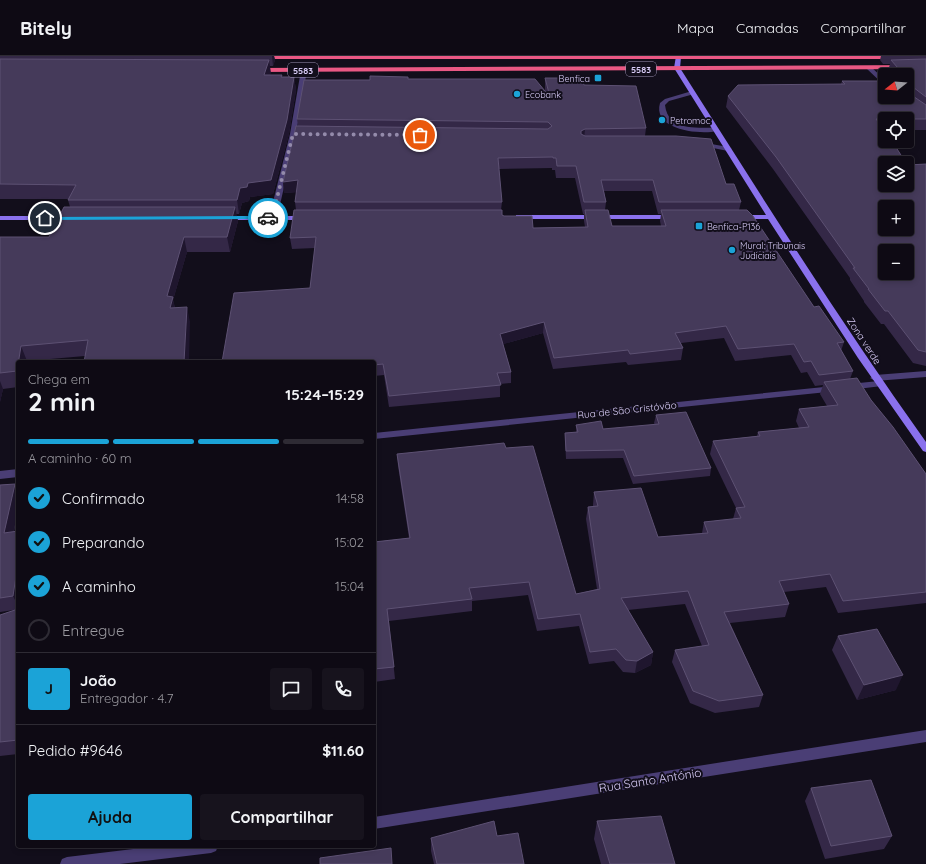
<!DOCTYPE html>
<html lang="pt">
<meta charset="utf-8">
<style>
:root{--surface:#0e0a14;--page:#17131d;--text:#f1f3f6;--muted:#9b9aa0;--line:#2e2b34;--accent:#1ba3d7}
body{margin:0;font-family:Quicksand,sans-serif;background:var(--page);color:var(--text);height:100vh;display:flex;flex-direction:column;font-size:15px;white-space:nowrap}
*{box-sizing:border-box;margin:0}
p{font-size:13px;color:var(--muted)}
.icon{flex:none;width:22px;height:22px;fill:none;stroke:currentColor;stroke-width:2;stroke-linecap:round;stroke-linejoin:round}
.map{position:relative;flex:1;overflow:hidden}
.drawer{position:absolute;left:16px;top:304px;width:360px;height:488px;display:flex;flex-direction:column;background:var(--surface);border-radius:4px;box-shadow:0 2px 6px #0003,0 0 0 1px var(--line)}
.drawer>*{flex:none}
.needle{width:26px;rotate:253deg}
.tools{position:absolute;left:878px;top:12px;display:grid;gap:8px}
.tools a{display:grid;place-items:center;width:36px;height:36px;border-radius:4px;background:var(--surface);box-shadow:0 2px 6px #0003,0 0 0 1px var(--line);font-size:20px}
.pin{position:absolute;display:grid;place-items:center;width:34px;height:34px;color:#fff;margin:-17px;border:2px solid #fff;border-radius:50%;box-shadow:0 1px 4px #0007}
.courier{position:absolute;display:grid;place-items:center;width:40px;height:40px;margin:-20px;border:3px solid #1ba3d7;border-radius:50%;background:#fff;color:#222;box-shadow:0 1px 5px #0007}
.overview em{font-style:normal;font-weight:700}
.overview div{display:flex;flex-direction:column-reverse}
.overview{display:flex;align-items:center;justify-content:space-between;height:68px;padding:0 12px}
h1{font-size:26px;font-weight:700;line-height:30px}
.bar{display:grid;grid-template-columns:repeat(4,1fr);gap:6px 4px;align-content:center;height:48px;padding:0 12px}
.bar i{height:5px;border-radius:3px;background:var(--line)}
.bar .selected{background:var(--accent)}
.bar p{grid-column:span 4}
.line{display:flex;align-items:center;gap:10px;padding:0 12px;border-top:1px solid var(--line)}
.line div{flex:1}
.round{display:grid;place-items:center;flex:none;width:42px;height:42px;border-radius:4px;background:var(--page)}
ol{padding:0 12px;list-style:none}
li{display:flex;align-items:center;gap:12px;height:44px}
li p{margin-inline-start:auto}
li .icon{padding:4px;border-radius:50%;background:var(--accent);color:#111;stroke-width:4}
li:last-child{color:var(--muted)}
li i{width:22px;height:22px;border:2px solid var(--line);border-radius:50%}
.cta{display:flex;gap:8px;margin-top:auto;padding:8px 12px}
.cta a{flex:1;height:46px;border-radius:4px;background:var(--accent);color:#111;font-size:16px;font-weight:700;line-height:46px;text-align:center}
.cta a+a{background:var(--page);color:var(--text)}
header{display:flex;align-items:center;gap:24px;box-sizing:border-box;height:56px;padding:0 20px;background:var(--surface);border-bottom:1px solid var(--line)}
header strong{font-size:19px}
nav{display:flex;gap:22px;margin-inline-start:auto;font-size:14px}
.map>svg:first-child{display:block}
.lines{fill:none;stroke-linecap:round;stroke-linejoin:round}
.lane{fill:#4a3e75;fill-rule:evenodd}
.street{fill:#4a3e75;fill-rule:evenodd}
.secondary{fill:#8a71ed;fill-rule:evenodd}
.highway{fill:#ea5884;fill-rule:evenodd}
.wall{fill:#342847;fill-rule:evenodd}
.shaded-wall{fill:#1f162e}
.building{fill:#453a5a;stroke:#5d5173;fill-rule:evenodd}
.route{fill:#1ba3d7}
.done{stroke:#948bab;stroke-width:4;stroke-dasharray:0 7.2}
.poi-dot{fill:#1ba3d7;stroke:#120e1b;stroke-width:1.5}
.labels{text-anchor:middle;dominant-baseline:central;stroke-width:4;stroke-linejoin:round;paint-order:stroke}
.shield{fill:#120e1b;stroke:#9e94b6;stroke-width:1}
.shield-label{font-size:9px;font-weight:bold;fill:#dacef9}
.far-poi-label{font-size:9px;fill:#dacef9;stroke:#120e1b;text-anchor:start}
.street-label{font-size:10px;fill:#dacef9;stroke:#120e1b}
.near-street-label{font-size:12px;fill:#dacef9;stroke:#120e1b}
</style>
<header>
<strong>Bitely</strong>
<nav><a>Mapa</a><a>Camadas</a><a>Compartilhar</a></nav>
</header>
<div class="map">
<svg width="926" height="808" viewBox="0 0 926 808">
<rect width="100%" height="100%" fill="#120e1b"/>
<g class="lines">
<!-- lane -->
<path class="lane" d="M692,35L694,36V38L669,45L665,49C668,75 695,71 715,72L717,73V75C700,79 652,74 660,47L665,43Z"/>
<!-- street -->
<path class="street" d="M866,10H870L885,24V30L866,12Z
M304,12L307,14L296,78L277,162L273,164L269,162L290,78L301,14Z
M700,86L728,91L732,93L728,95L698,89L697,88Z
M926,315V321L875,325L870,322L875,319Z
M879,325L882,326L884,328L882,330L849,334L844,331L849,328Z
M834,330L839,333L837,335L374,383V377Z
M18,413V421L0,423V415Z
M926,674V686L374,773V761Z
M158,790H218L216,795L211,797L120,808H60L62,803L67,801Z"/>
<!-- secondary -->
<path class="secondary" d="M676,0L681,1L680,12C760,138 839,264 926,386V396L923,395L858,302L768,163H741L737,161L741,159H766L674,12Z
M516,159H673L677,161L673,163H516Z
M0,160H71L75,162L71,164H0Z
M222,160H307L311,162L307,164H225L221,162Z"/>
<!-- highway -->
<path class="highway" d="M256,0H926V3H256Z
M926,9V13L255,16L251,14L255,12Z"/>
</g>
<!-- wall -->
<path class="wall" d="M0,0H274L275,4L273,10H270V19H282V21H294L296,34L289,78L273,138L250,141L249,145L242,147L239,158H236L238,165L230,196H187L173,244L175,252L190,266L85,300L27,305V306H18V331L3,333L0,346V181H49L70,151L68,144V143H0Z
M881,0H926V74H907V63H885V74H884L908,109L926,108V310L913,307L884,268H881L864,246V245L850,224V222L773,113L726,51L728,40L841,28L842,25L907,41V19H892L888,15L890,8H883L880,4Z
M545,22L584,29L646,72L645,80L726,128L741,146L739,154L814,251L844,286L841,295L853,315L850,323L871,344L926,418V547L838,557L826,531L784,536L789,548L785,561L730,567L763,639L759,651L715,657L690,647L672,606L675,594L702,590L685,548L628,554L653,596L651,609L635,617L623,616L614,605L589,608L579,570L537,575L528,539L472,545V555L389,565L395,623L374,626V486L409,482L398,410L397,398L506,392L576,538L597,533L586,463L588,451L593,450V449L594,436L658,481L702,477L704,466L733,463L736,452L710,398L713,385L757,380L758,376L799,372L796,365L799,353L827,350L820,338L823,329L815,330L807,316L801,317L791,299L735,305L724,282L681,287L683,292L681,304L628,309L626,306L553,313L543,277L503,288L511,316V327L500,328V341L389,351L384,319L374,320V306L310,232L315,192L292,193L290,182L296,154L295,146L297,136L284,137L283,126L298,70L297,63L370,24L408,23L545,34ZM552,112V114H555L556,122H575L583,158H584V165L585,171L533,172L504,160L502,159L501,154L502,146L499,113ZM604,135H652L658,158H661L660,165L661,170H612L605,154L606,146Z
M656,359L711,412L710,420L633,428L623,402L566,403L565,384V377L576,376V369L603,373L655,369L654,367Z
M15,428L18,434V455L14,476L18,475V698L0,700V559L14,554L0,556V429Z
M838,580L896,634L857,644L832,594Z
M811,732L892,780L884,793L825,803L805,745Z
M597,765L675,808H601L594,783Z
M497,780L524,808H434L431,795V782Z"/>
<!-- shaded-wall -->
<path class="shaded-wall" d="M272,0H274L275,4L273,10Z
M269,4L271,17L266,32L264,19Z
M294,21L296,34L289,78L273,138L250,141L249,145L242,147L239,158L237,144L240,132L248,127Z
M585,73L584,84L580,87L581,75Z
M298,124L300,136L284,137L283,126Z
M235,151L238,165L230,196L227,181Z
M184,181L187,196L173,244L176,256L173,267L167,240Z
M187,251L190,266L189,306H184Z
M544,266L543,277L500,289V278Z
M21,290L27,305V306H18Z
M0,325L3,333L0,346Z
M15,428L18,434V455L10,491L4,477Z
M18,507V550L13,540Z
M653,596L651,609L635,617L637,605Z
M903,619L896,634L857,644L864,629Z"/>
<!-- building -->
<path class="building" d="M0,3L269,4L264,19H282L281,21H294L287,64L271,124L248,127L247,131L240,132L237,144H68L76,129L0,128Z
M926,3V41L909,28L907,29V26H909L907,23V19H904L891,4Z
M370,20L408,21V23H535L550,41L545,22H582L584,29L636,30L646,72L585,73L581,75V78L585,80H676L711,83L726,128H734L741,146H659L653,124H601L606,146H584L576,110H557L556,102H553V101L498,102L502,146H295L298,124L283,126L296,70L548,73L552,70L548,66L297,63L304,24H370Z
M842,25H885V41H907V36L926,49V63H876L885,75V85H892L906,107H885V129H907V108L908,109L926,108V296L918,294L888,255H885L868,233H869L853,212H855L776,101L728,40L738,29L845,28ZM885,151H907V173H885ZM885,195H907V217H885Z
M64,151H235L227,181H184L167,240L173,241L170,252L187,251L184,306H84L88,284L21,290L17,315L0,317V181H49Z
M294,154H502V159L504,160H532L533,172L588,171L585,154H608L612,170H666L661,154H747L753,160L814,251L819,250L844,286L837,287L853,315L819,319L811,305L804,306L794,288L738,293L726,270L675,277L683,292L630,298L628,294L554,302L544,266L500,278L511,316L497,317L501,329L389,340L383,308L374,309V306H222L234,237L310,232L316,181L290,182Z
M857,322L871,344L893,371L926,418V536L843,545L830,518L779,525L789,548L724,556L763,639L719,645L693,635L675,594L709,589L688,535L621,542L653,596L637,605L626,604L616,593L590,596L580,558L538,563L529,526L469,532L472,543L387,553L394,611L374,613V486L410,482L397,398L504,387L506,392L533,390L576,538L600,533L588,451L598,450L594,436L641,432L658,481L708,477L704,466L741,462L736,452L745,451L713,385L760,380L758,376L809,371L799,353L838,349L824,326Z
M686,356L711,412L634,420L624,394L566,395L565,377L578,376L576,369L601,365L603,373L659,368L656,359Z
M15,428L4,477L18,475V507L13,540L0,542V429Z
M18,553V684L0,686V559Z
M877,573L903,619L864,629L838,580Z
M871,724L892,780L831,790L811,732Z
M661,760L675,808H610L597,765Z
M494,765L497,780L518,777L524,808H437L431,782Z
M391,792L392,808H320V802Z"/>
<!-- route -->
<path class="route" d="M268,160L271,162L270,163L45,164L43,162L45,161Z"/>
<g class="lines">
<!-- done -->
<path class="done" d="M268,162H272L293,78L420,79"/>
</g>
<!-- markers -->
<g class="poi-dot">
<rect x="594" y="18" width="8" height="8" rx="2"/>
<circle cx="517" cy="38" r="4"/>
<circle cx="662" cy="64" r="4"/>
<rect x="695" y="166" width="8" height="8" rx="2"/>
<circle cx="732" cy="194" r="4"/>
</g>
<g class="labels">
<!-- shield labels -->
<g class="shield">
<rect x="626" y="6" width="30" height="14" rx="3"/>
<rect x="288" y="7" width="30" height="14" rx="3"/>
</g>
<g class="shield-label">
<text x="641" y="13">5583</text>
<text x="303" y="14">5583</text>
</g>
<!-- far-poi labels -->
<g class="far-poi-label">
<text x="590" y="22" text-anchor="end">Benfica</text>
<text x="525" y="38">Ecobank</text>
<text x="670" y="64">Petromoc</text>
<text x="707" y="170">Benfica-P136</text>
<text x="740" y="189">Mural: Tribunais<tspan x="740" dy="10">Judiciais</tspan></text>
</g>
<!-- street labels -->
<g class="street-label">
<text transform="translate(864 285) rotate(57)">Zona verde</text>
<text transform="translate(627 354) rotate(-6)">Rua de São Cristóvão</text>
</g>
<!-- near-street labels -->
<g class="near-street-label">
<text transform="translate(650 724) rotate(-9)">Rua Santo António</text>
</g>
</g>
</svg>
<div class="tools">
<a><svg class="needle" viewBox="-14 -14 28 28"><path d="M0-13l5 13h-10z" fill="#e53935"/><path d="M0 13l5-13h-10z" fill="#9b9aa0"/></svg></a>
<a><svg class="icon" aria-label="locate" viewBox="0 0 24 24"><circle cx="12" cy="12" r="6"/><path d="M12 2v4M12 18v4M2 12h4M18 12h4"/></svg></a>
<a><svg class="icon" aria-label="layers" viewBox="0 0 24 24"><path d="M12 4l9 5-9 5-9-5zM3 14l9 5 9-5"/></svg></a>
<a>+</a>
<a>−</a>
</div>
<div class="pin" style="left:420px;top:79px;background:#ea580c"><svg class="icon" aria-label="bag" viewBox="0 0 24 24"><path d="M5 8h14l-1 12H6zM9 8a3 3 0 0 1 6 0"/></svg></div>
<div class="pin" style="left:45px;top:162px;background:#1f2937"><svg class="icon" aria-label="home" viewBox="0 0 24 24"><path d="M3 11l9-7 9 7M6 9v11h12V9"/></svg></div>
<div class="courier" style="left:268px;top:162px"><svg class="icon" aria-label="car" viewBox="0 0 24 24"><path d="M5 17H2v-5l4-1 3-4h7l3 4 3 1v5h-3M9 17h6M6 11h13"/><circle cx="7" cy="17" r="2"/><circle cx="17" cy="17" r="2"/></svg></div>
<section class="drawer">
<div class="overview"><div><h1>2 min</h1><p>Chega em</p></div><em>15:24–15:29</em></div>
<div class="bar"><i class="selected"></i><i class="selected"></i><i class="selected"></i><i></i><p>A caminho · 60 m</p></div>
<ol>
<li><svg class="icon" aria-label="check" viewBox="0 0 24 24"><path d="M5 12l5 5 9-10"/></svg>Confirmado<p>14:58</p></li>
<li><svg class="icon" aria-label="check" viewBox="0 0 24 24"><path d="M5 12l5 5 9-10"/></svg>Preparando<p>15:02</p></li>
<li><svg class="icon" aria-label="check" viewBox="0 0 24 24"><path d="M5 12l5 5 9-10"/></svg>A caminho<p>15:04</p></li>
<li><i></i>Entregue</li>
</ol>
<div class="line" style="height:72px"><b class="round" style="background:var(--accent);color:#111">J</b><div><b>João</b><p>Entregador · 4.7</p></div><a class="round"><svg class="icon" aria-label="chat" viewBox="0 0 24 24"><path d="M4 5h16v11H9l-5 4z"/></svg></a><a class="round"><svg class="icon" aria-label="phone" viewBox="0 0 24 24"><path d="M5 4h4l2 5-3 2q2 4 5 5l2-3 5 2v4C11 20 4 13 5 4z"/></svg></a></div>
<div class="line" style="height:52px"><div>Pedido #9646</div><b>$11.60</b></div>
<div class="cta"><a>Ajuda</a><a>Compartilhar</a></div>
</section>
</div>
